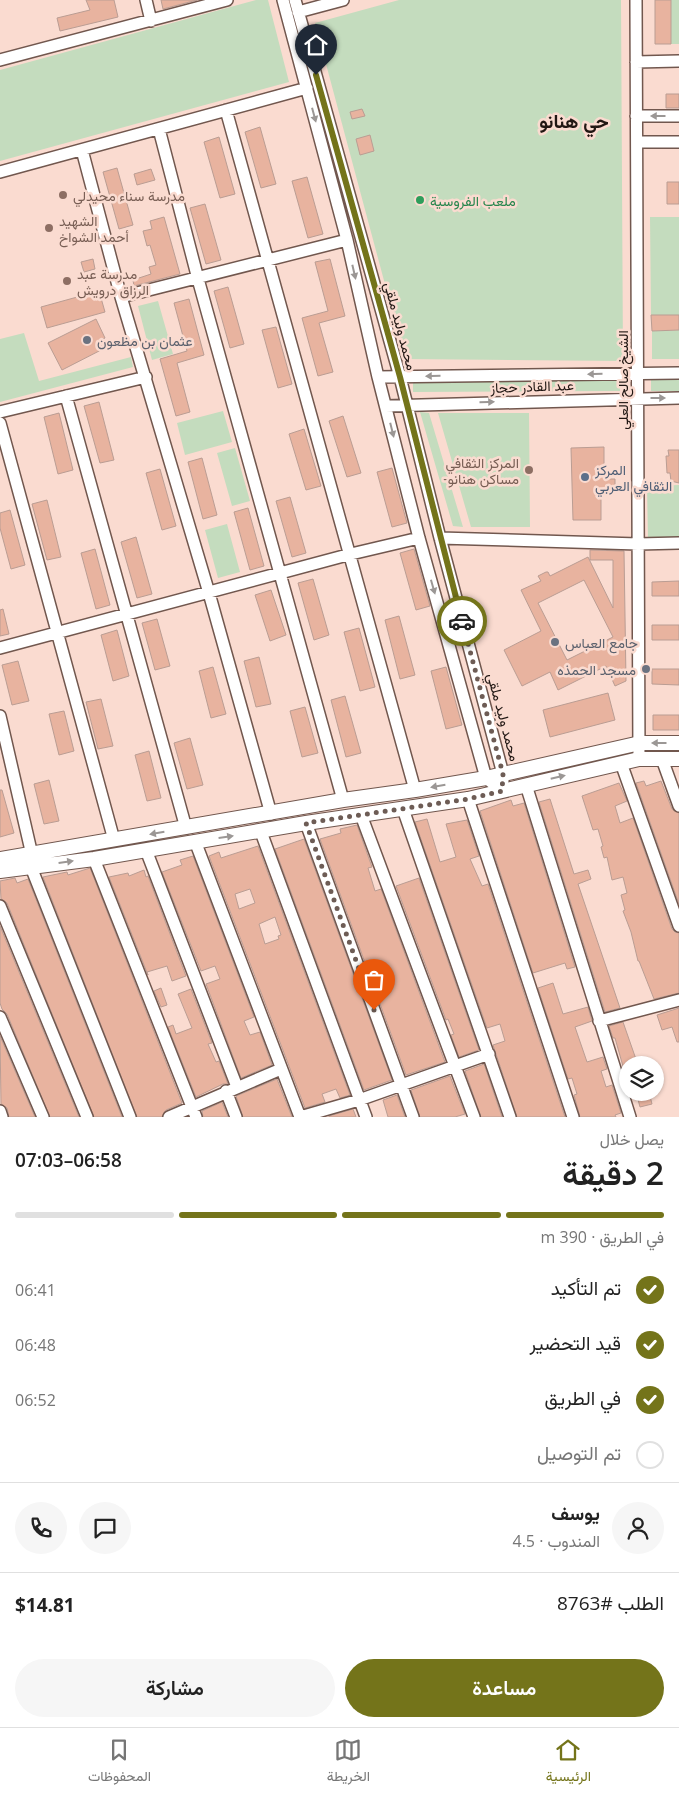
<!DOCTYPE html>
<html lang="ar">
<meta charset="utf-8">
<style>
:root{--surface:#fff;--page:#f6f6f6;--text:#222;--muted:#767676;--line:#e0e0e0;--accent:#74741a}
body{margin:0;font-family:"Open Sans",Vazirmatn,sans-serif;background:var(--page);color:var(--text);direction:rtl;height:100vh;display:flex;flex-direction:column;font-size:19px;white-space:nowrap}
*{box-sizing:border-box;margin:0}
p{font-size:16px;color:var(--muted)}
.icon{flex:none;width:28px;height:28px;fill:none;stroke:currentColor;stroke-width:2;stroke-linecap:round;stroke-linejoin:round}
.map{position:relative;height:1117px;overflow:hidden;direction:ltr}
.panel{display:flex;flex-direction:column;background:var(--surface);flex:1}
.panel>*{flex:none}
.fabs{position:absolute;left:619px;top:1056px;display:grid;gap:10px}
.fabs a{display:grid;place-items:center;width:45px;height:45px;border-radius:50%;background:var(--surface);box-shadow:0 1px 4px #0004;font-size:25px}
.pin{position:absolute;display:grid;place-items:center;width:42px;height:42px;color:#fff;margin:-51px -21px;border-radius:50% 50% 50% 0;rotate:-45deg;box-shadow:0 0 5px #0007}
.pin .icon{rotate:45deg}
.courier{position:absolute;display:grid;place-items:center;width:50px;height:50px;margin:-25px;border:4px solid #74741a;border-radius:50%;background:#fff;color:#222;box-shadow:0 1px 6px #0007}
.summary em{font-style:normal;font-weight:600}
.summary div{display:flex;flex-direction:column-reverse}
.summary{display:flex;align-items:center;justify-content:space-between;height:85px;padding:0 15px}
h1{font-size:32px;font-weight:600;line-height:38px}
.bar{display:grid;grid-template-columns:repeat(4,1fr);gap:8px 5px;align-content:center;height:60px;padding:0 15px}
.bar i{height:6px;border-radius:4px;background:var(--line)}
.bar .on{background:var(--accent)}
.bar p{grid-column:span 4}
.line{display:flex;align-items:center;gap:12px;padding:0 15px;border-top:1px solid var(--line)}
.line div{flex:1}
.round{display:grid;place-items:center;flex:none;width:52px;height:52px;border-radius:26px;background:var(--page)}
ol{padding:0 15px;list-style:none}
li{display:flex;align-items:center;gap:15px;height:55px}
li p{margin-inline-start:auto}
li .icon{padding:5px;border-radius:50%;background:var(--accent);color:#fff;stroke-width:4}
li:last-child{color:var(--muted)}
li i{width:28px;height:28px;border:2px solid var(--line);border-radius:50%}
.action{display:flex;gap:10px;margin-top:auto;padding:10px 15px}
.action a{flex:1;height:58px;border-radius:30px;background:var(--accent);color:#fff;font-size:20px;font-weight:600;line-height:58px;text-align:center}
.action a+a{background:var(--page);color:var(--text)}
.tabs{display:flex;justify-content:space-around;align-items:center;height:70px;border-top:1px solid var(--line);background:var(--surface);font-size:14px;color:var(--muted)}
.tabs a{display:grid;justify-items:center;gap:2px}
.tabs .on{color:var(--accent)}
.map>svg:first-child{display:block}
.green{fill:#c4dcbe}
.building{fill:#e8b39f;stroke:#ba9d93;fill-rule:evenodd}
.lines{fill:none;stroke-linecap:round;stroke-linejoin:round}
.minor-casing{stroke:#71574e;stroke-width:14}
.major-casing{stroke:#71574e;stroke-width:16}
.minor{stroke:#fff;stroke-width:11}
.major{stroke:#fff;stroke-width:14}
.oneway{fill:#9b9795}
.done{stroke:#6d5c55;stroke-width:5;stroke-dasharray:0 9}
.route{stroke:#74741a;stroke-width:6}
.education-dot{fill:#8d6e63;stroke:#fadbd0;stroke-width:2}
.leisure-dot{fill:#2e9e5b;stroke:#fadbd0;stroke-width:2}
.worship-dot{fill:#6b7280;stroke:#fadbd0;stroke-width:2}
.service-dot{fill:#5c6f8a;stroke:#fadbd0;stroke-width:2}
.labels{text-anchor:middle;dominant-baseline:central;stroke-width:5;stroke-linejoin:round;paint-order:stroke}
.education-label{font-size:14px;fill:#785e54;stroke:#fadbd0;text-anchor:start}
.leisure-label{font-size:14px;fill:#27864d;stroke:#fadbd0;text-anchor:start}
.street-label{font-size:14px;fill:#211713;stroke:#fadbd0}
.worship-label{font-size:14px;fill:#5b616d;stroke:#fadbd0;text-anchor:start}
.service-label{font-size:14px;fill:#4e5e75;stroke:#fadbd0;text-anchor:start}
.district-label{font-size:19px;font-weight:bold;fill:#211713;stroke:#fadbd0}
</style>
<div class="map">
<svg width="679" height="1117" viewBox="0 0 679 1117">
<rect width="100%" height="100%" fill="#fadbd0"/>
<!-- green -->
<path class="green" d="M256,0H268L289,82L0,161V70Z
M399,0H621L623,361L405,359L315,23Z
M671,0H679V44H671Z
M650,217H679V315H651Z
M158,301L173,354L152,360L138,306Z
M679,330V359H652V331Z
M24,333L39,381L131,357L133,367L0,402V339Z
M620,379V391L413,392V381Z
M651,379H679V391H651Z
M223,411L232,442L185,455L177,423Z
M420,412L429,413L463,527L453,526Z
M438,413H529L530,527H471Z
M235,448L250,501L232,506L217,453Z
M679,485V541H648L647,486Z
M227,524L240,572L218,578L205,530Z"/>
<!-- building -->
<path class="building" d="M86,0H114L118,17L60,31L57,18L90,10Z
M161,0H197L163,9Z
M655,0H671V44H655Z
M666,94H679V108H666Z
M362,109L365,116L352,119L350,112Z
M260,127L276,184L261,188L245,132Z
M370,135L374,151L360,155L356,139Z
M219,137L235,194L220,198L204,142Z
M117,168L133,225L119,229L103,172Z
M151,169L155,180L137,185L134,174Z
M307,177L323,234L308,238L292,181Z
M667,182H679V204H667Z
M205,204L221,260L206,264L190,208Z
M164,217L180,274L134,286L133,280L151,274L149,267L156,265L150,245L147,246L143,231L152,229L150,221Z
M93,259L95,269L84,272L81,262Z
M330,259L345,316L319,323L333,372L318,376L302,318L328,311L315,262Z
M228,287L244,344L230,348L214,291Z
M99,291L105,312L47,328L41,307Z
M189,299L204,355L177,363L190,412L176,416L160,359L187,351L174,303Z
M651,315H679V330L652,331Z
M96,319L105,338L99,341L103,349L62,370L48,343Z
M276,327L292,384L278,388L262,330Z
M99,402L114,460L100,463L84,406Z
M59,413L73,470L58,474L44,417Z
M343,416L361,473L347,477L329,421Z
M304,429L321,486L306,490L289,434Z
M604,447V479H615V488L601,489V520H573L571,448Z
M668,450H679V483L671,481L670,473H667L666,456H669Z
M202,458L217,515L203,519L188,462Z
M392,468L407,523L392,527L377,472Z
M160,469L176,526L162,530L146,473Z
M290,497L306,553L292,557L276,501Z
M47,500L61,557L47,560L32,504Z
M248,508L264,566L250,570L234,512Z
M10,510L25,565L11,569L0,528V513Z
M136,537L152,594L137,598L121,542Z
M95,549L110,605L96,609L81,553Z
M414,549L430,606L416,610L400,553Z
M590,550L624,551L626,681L615,686L606,666L558,690L550,672L522,686L504,650L541,631L521,590L541,581L538,576L546,572H548L550,576L588,557L613,608V560H590ZM584,580L613,637L567,660L538,603Z
M313,579L329,635L314,640L298,583Z
M679,581V596H652V582Z
M271,590L286,635L270,641L255,595Z
M3,609L9,634L0,636V610Z
M399,616L415,675L400,679L385,620Z
M157,619L170,666L155,670L142,623Z
M652,625H679V640H652Z
M359,628L375,687L360,691L344,632Z
M117,630L129,676L113,681L101,635Z
M259,657L271,704L256,707L244,661Z
M18,661L29,701L12,705L2,665Z
M213,667L226,714L211,718L199,671Z
M446,667L462,725L446,729L431,671Z
M652,669H679V685L652,684Z
M608,693L615,720L550,737L543,710Z
M345,696L361,753L346,757L331,700Z
M101,699L113,746L98,749L86,702Z
M305,707L318,753L302,757L290,711Z
M64,711L74,751L59,755L49,714Z
M653,715H679V730H653Z
M190,738L203,785L187,789L174,743Z
M149,751L161,798L147,801L135,755Z
M49,780L59,821L44,824L34,784Z
M644,781L646,786L661,781L672,809L679,813V904L636,783Z
M619,783L627,801L615,806L620,823L633,818L672,929L675,932L679,933V993L654,999L639,961H638L631,932L623,911L625,910L621,895L627,893L623,877L612,880L607,857L604,858L601,847L603,846L598,829L593,830L582,796Z
M0,790H2L14,833L0,837Z
M550,799L574,874L588,870L591,879L578,884L620,1008L605,1012L539,802Z
M511,800L513,806L524,803L575,967L567,969L565,963L533,973L480,811Z
M427,819L440,862L456,857L446,824L467,820L479,856L470,859L482,886L488,884L565,1117H517L493,1045L505,1041L500,1024L487,1028L415,822Z
M357,825L372,867L368,868L375,891L381,889L445,1062L406,1075L320,839L341,833L340,829Z
M304,839L392,1080L364,1090L275,849Z
M258,846L350,1095L340,1098L336,1089L322,1094L325,1102L305,1108L209,856L219,852L221,858ZM250,889L255,903L239,909L235,894ZM275,917L281,935L278,936L279,939L265,944L259,924Z
M193,856L254,1017L244,1021L250,1035L260,1032L272,1065L241,1078L206,984L220,979L215,966L201,971L162,872L182,865L180,860Z
M90,868L182,1103L166,1110L162,1117H137L43,877L67,872L68,875Z
M144,870L146,877L148,876L186,976L172,981L167,966L147,972L148,975L109,877L128,873L129,876Z
M15,878L17,883L28,879L122,1117H94L7,903L1,899L0,881Z
M419,878L479,1050L459,1057L451,1035L454,1034L448,1019L446,1020L396,886Z
M0,926L79,1117H50L7,1014L2,1009L0,1003Z
M553,983L563,1014L588,1007L592,1021L575,1027L587,1062L603,1057L607,1069L601,1071L606,1087L612,1085L621,1113L615,1115L616,1117H580L574,1095L577,1094L572,1078L568,1079L538,988Z
M161,988L167,1005L161,1007L154,991Z
M191,989L212,1043L208,1044L216,1062L219,1061L228,1084H223L196,1097L168,1027L173,1025L176,1034L192,1028L178,994Z
M679,1008V1042H677L672,1027L662,1030L657,1015Z
M623,1022L638,1065H628V1084L615,1038H613L609,1026Z
M0,1036L35,1117H9L7,1108L1,1104Z
M484,1064L502,1117H481L465,1071Z
M450,1076L465,1114L455,1117H420L411,1090Z
M277,1079L292,1117H243L236,1096Z
M636,1092H649L652,1104L640,1107Z
M397,1095L405,1117H388L383,1100Z
M222,1102L228,1117H203L202,1111Z
M353,1109L356,1117H329V1116Z"/>
<g class="lines">
<!-- minor casing -->
<g class="minor-casing">
<path id="minor" d="M146,0L151,21
M283,0L347,240L378,377L419,538L486,778L502,791
M295,0L400,377L440,538L503,774V781
M636,0L639,759
M298,12L343,0
M0,60L227,0
M636,62L679,61
M226,110L415,790
M636,116H679
M159,129L198,279L343,800
M637,142H679
M82,150L121,297L209,593L271,814
M0,172L307,88
M121,297L347,240
M378,377L679,373
M66,396L186,828
M386,406L679,398
M0,412L146,377
M0,423L114,840
M440,538L638,544L679,543
M0,648L351,554L419,538
M0,716L32,855L31,867L130,1117
M662,759L679,806
M621,763L679,926
M526,785L630,1117
M468,799L573,1117
M403,809L510,1117
M361,815L474,1117
M306,823L413,1117
M261,832L366,1117
M195,841L300,1117
M146,850L237,1087
M94,859L196,1117
M0,906L87,1117
M0,1017L43,1117
M599,1021L679,1000
M226,1091L236,1117
M0,1111L2,1117
M169,1117L281,1069
M300,1117L359,1100L489,1054"/>
</g>
<!-- major casing -->
<g class="major-casing">
<path id="major" d="M0,859L343,800L415,790L486,778L640,743H679
M0,871L94,859L306,823L468,799L639,759H679"/>
</g>
<!-- minor -->
<use href="#minor" class="minor"/>
<!-- major -->
<use href="#major" class="major"/>
</g>
<!-- one-way arrows -->
<defs><path id="oneway-solid" d="M-6-.8H1V-3.2L6.5 0L1 3.2V.8H-6Z" transform="scale(1.25)"/></defs>
<g class="oneway">
<use href="#oneway-solid" transform="translate(314 115) rotate(75)"/>
<use href="#oneway-solid" transform="translate(658 116) rotate(180)"/>
<use href="#oneway-solid" transform="translate(354 272) rotate(77)"/>
<use href="#oneway-solid" transform="translate(595 374) rotate(179)"/>
<use href="#oneway-solid" transform="translate(433 376) rotate(179)"/>
<use href="#oneway-solid" transform="translate(658 398)"/>
<use href="#oneway-solid" transform="translate(487 402) rotate(-2)"/>
<use href="#oneway-solid" transform="translate(392 430) rotate(76)"/>
<use href="#oneway-solid" transform="translate(433 587) rotate(74)"/>
<use href="#oneway-solid" transform="translate(659 743) rotate(-180)"/>
<use href="#oneway-solid" transform="translate(558 777) rotate(-13)"/>
<use href="#oneway-solid" transform="translate(438 786) rotate(170)"/>
<use href="#oneway-solid" transform="translate(157 833) rotate(170)"/>
<use href="#oneway-solid" transform="translate(226 837) rotate(-8)"/>
<use href="#oneway-solid" transform="translate(66 862) rotate(-8)"/>
</g>
<g class="lines">
<!-- done -->
<path class="done" d="M374,1010L306,823L468,799L502,791L503,774L462,621"/>
<!-- route -->
<path class="route" d="M316,75L400,377L462,621"/>
</g>
<!-- markers -->
<g class="education-dot">
<circle cx="63" cy="195" r="5"/>
<circle cx="49" cy="228" r="5"/>
<circle cx="67" cy="281" r="5"/>
<circle cx="529" cy="470" r="5"/>
</g>
<circle class="leisure-dot" cx="420" cy="200" r="5"/>
<g class="worship-dot">
<circle cx="87" cy="340" r="5"/>
<circle cx="555" cy="642" r="5"/>
<circle cx="646" cy="669" r="5"/>
</g>
<circle class="service-dot" cx="585" cy="477" r="5"/>
<g class="labels">
<!-- education labels -->
<g class="education-label">
<text x="73" y="195">مدرسة سناء محيدلي</text>
<text x="59" y="220">الشهيد<tspan x="59" dy="16">أحمد الشواخ</tspan></text>
<text x="77" y="273">مدرسة عبد<tspan x="77" dy="16">الرزاق درويش</tspan></text>
<text x="519" y="462" text-anchor="end">المركز الثقافي<tspan x="519" dy="16">-مساكن هنانو</tspan></text>
</g>
<!-- leisure labels -->
<g class="leisure-label">
<text x="430" y="200">ملعب الفروسية</text>
</g>
<!-- street labels -->
<g class="street-label">
<text transform="translate(401 326) rotate(75)">محمد وليد ملقي</text>
<text transform="translate(622 380) rotate(-90)">الشيخ صالح العلي</text>
<text transform="translate(532 386) rotate(-2)">عبد القادر حجاز</text>
<text transform="translate(504 717) rotate(75)">محمد وليد ملقي</text>
</g>
<!-- worship labels -->
<g class="worship-label">
<text x="97" y="340">عثمان بن مظعون</text>
<text x="565" y="642">جامع العباس</text>
<text x="636" y="669" text-anchor="end">مسجد الحمذه</text>
</g>
<!-- service labels -->
<g class="service-label">
<text x="595" y="469">المركز<tspan x="595" dy="16">الثقافي العربي</tspan></text>
</g>
<!-- district labels -->
<g class="district-label">
<text x="574" y="121">حي هنانو</text>
</g>
</g>
</svg>
<div class="fabs">
<a><svg class="icon" aria-label="layers" viewBox="0 0 24 24"><path d="M12 4l9 5-9 5-9-5zM3 14l9 5 9-5"/></svg></a>
</div>
<div class="pin" style="left:374px;top:1010px;background:#ea580c"><svg class="icon" aria-label="bag" viewBox="0 0 24 24"><path d="M5 8h14l-1 12H6zM9 8a3 3 0 0 1 6 0"/></svg></div>
<div class="pin" style="left:316px;top:75px;background:#1f2937"><svg class="icon" aria-label="home" viewBox="0 0 24 24"><path d="M3 11l9-7 9 7M6 9v11h12V9"/></svg></div>
<div class="courier" style="left:462px;top:621px"><svg class="icon" aria-label="car" viewBox="0 0 24 24"><path d="M5 17H2v-5l4-1 3-4h7l3 4 3 1v5h-3M9 17h6M6 11h13"/><circle cx="7" cy="17" r="2"/><circle cx="17" cy="17" r="2"/></svg></div>
</div>
<section class="panel">
<div class="summary"><div><h1>2 دقيقة</h1><p>يصل خلال</p></div><em>06:58–07:03</em></div>
<div class="bar"><i class="on"></i><i class="on"></i><i class="on"></i><i></i><p>في الطريق · 390 m</p></div>
<ol>
<li><svg class="icon" aria-label="check" viewBox="0 0 24 24"><path d="M5 12l5 5 9-10"/></svg>تم التأكيد<p>06:41</p></li>
<li><svg class="icon" aria-label="check" viewBox="0 0 24 24"><path d="M5 12l5 5 9-10"/></svg>قيد التحضير<p>06:48</p></li>
<li><svg class="icon" aria-label="check" viewBox="0 0 24 24"><path d="M5 12l5 5 9-10"/></svg>في الطريق<p>06:52</p></li>
<li><i></i>تم التوصيل</li>
</ol>
<div class="line" style="height:90px"><a class="round"><svg class="icon" aria-label="person" viewBox="0 0 24 24"><circle cx="12" cy="8" r="4"/><path d="M4 21q1-7 8-7t8 7"/></svg></a><div><b>يوسف</b><p>المندوب · 4.5</p></div><a class="round"><svg class="icon" aria-label="chat" viewBox="0 0 24 24"><path d="M4 5h16v11H9l-5 4z"/></svg></a><a class="round"><svg class="icon" aria-label="phone" viewBox="0 0 24 24"><path d="M5 4h4l2 5-3 2q2 4 5 5l2-3 5 2v4C11 20 4 13 5 4z"/></svg></a></div>
<div class="line" style="height:65px"><div>الطلب #8763</div><b>$14.81</b></div>
<div class="action"><a>مساعدة</a><a>مشاركة</a></div>
</section>
<nav class="tabs">
<a class="on"><svg class="icon" aria-label="home" viewBox="0 0 24 24"><path d="M3 11l9-7 9 7M6 9v11h12V9"/></svg>الرئيسية</a>
<a><svg class="icon" aria-label="map" viewBox="0 0 24 24"><path d="M3 6l6-2 6 2 6-2v14l-6 2-6-2-6 2zM9 4v14M15 6v14"/></svg>الخريطة</a>
<a><svg class="icon" aria-label="saved" viewBox="0 0 24 24"><path d="M7 4h10v16l-5-4-5 4z"/></svg>المحفوظات</a>
</nav>
